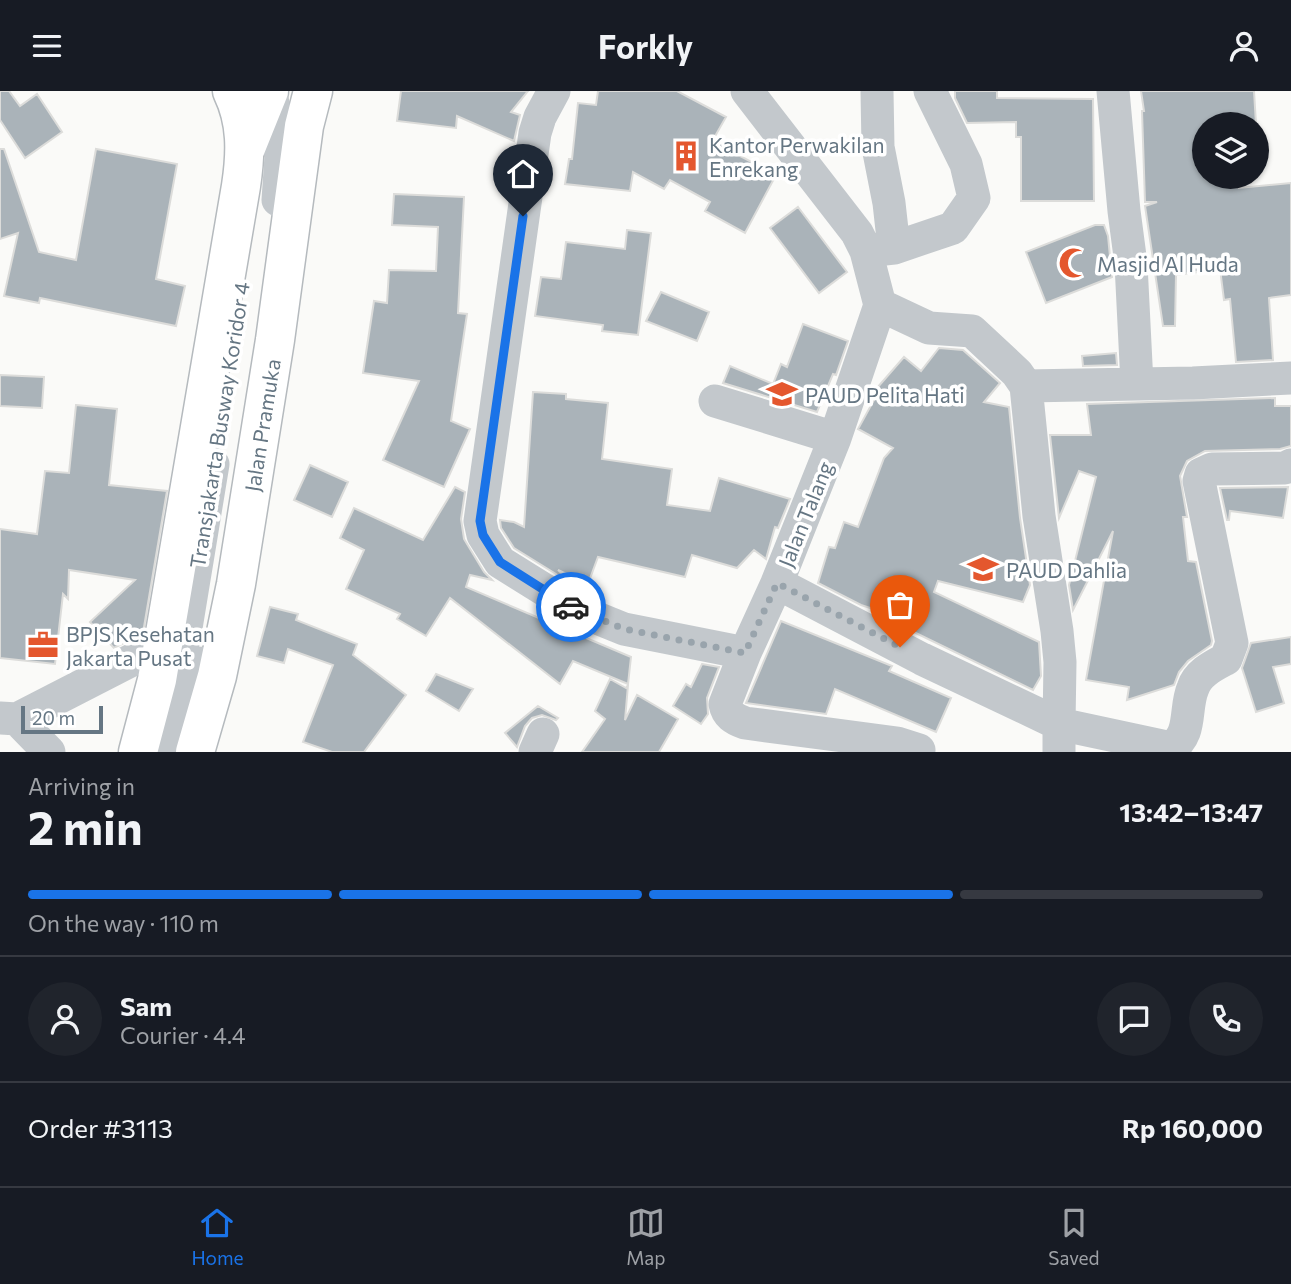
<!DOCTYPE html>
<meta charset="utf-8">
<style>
:root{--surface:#171b24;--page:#20242c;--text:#f1f3f6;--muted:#9ea1a6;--line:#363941;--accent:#1a73e8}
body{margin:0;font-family:Commissioner,sans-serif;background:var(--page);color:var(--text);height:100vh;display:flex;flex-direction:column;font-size:26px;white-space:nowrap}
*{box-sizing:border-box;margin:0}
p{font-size:23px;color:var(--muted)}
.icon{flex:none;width:38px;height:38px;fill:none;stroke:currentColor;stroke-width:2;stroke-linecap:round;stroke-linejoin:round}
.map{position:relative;height:661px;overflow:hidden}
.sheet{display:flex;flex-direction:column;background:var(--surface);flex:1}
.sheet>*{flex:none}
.buttons{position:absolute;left:1192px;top:21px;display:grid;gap:14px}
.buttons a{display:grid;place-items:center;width:77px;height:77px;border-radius:50%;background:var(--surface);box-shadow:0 2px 5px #0004;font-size:35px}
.scale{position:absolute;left:21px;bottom:18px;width:82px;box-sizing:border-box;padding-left:7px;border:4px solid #657683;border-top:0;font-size:19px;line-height:24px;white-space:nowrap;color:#657683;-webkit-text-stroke:5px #fff;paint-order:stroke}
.pin{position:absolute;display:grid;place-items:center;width:60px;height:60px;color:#fff;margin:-72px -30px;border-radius:50% 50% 50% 0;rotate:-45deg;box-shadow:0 0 7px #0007}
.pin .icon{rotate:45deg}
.courier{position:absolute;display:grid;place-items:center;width:70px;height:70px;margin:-35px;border:5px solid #1a73e8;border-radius:50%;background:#fff;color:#222;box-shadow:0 2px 9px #0007}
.overview em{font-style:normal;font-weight:700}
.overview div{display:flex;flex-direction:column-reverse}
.overview{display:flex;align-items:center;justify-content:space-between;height:119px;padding:0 28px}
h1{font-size:46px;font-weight:700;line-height:52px}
.bar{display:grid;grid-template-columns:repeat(4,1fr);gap:10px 7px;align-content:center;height:84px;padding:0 28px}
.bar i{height:9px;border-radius:5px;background:var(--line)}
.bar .active{background:var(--accent)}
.bar p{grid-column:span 4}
.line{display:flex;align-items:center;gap:18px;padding:0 28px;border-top:2px solid var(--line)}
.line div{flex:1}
.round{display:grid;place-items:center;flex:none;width:74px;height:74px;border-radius:37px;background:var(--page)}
header{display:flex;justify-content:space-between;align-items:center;height:91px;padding:0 28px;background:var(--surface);font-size:32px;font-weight:700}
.menu{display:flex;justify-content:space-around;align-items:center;height:98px;border-top:2px solid var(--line);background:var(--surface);font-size:19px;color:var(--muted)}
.menu a{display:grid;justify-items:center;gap:4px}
.menu .active{color:var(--accent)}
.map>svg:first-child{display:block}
.building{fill:#aab3b9;stroke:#dcdcda;stroke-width:2}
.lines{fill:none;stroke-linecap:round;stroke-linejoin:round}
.major-casing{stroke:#b5babe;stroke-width:41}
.minor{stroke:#c3c8cc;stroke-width:33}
.major{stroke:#fff;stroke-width:38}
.done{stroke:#99a4ac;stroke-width:7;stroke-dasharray:0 12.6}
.route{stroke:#1a73e8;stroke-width:9}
.labels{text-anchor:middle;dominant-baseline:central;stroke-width:7;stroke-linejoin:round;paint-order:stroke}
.poi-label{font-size:21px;fill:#657683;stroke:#fff;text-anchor:start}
.street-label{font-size:21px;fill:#657683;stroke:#fff}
</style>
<header><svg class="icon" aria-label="menu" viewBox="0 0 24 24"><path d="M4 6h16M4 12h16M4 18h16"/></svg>Forkly<svg class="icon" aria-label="person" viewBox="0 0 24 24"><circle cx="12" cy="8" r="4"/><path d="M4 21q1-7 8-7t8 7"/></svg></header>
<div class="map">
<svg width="1291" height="661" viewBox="0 0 1291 661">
<rect width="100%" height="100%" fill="#fafaf8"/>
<!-- building -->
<path class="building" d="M0,0H9L20,15L37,3L62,41L25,67L0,29Z
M401,0H528L511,21L520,24L514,50L457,25L456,37L397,30Z
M598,0H677L726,26L714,47L727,53L725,57L776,84L745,142L705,120L710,111L670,89L664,98L633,81L630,100L565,93L569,68H572L578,12L596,14Z
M955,0H997V7L1093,8L1094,110H1021V46H1016V31L967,32L955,7Z
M1141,0H1254L1256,33H1204V86H1239V97L1291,92V204L1269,207L1273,269L1236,271L1230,208L1224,209L1220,178L1176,184L1175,235H1163L1145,115L1157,111H1145L1142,20H1144Z
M0,58H4L39,161L76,169L96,58L177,73L156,188L185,195L176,235L40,207L39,212L4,205L18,142L0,148Z
M394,103L464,106L458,222L467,223L451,330L470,338L444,396L383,369L419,290L363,282L374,210L387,212L389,179L436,180L438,136L392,134Z
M798,116L847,181L819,202L770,137Z
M1095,134H1104L1108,145L1112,186L1046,212L1026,161Z
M627,139L651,142L638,244L602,240L603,234L535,225L541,186L561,188L566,151L625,158Z
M661,201L709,221L697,250L646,230Z
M803,233L848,250L836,284L833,283L817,321L723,292L730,275L773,293L781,273L787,276Z
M939,257L963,259L1000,292L984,311L1009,316L1020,427L1030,494L1023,511L938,490L934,501L1039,551L1041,585L1033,599L889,529L892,524L861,514L818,492L829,456L835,457L844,431L858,436L884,367L893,357L858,338L874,309L870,305L904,266L921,280Z
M1116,262L1117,274L1083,275L1082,265Z
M0,284L44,286L42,317L0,315Z
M533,301L566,303V308L608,312L602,368L672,378L667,414L710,420L719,387L790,408L778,437L775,436L766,468L754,459L737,477L692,464L685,486L598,466L588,493L558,479L577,496L514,457L501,437L500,429L514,431L524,436Z
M1275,307V315H1291V355L1280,358L1205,360L1187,370L1180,385L1187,426H1183L1188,470L1196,471L1212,550L1211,554L1188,570L1179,581L1174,594L1127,609L1129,596L1086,589L1113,440L1073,519L1069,494L1096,386L1079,380L1059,427L1050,344H1091L1087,313Z
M76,314L117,318L109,394L167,400L143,542L114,557L90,531L135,489L69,479L68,508L63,503L55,573L0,567V438L37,443L45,380L69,382Z
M310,374L348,391L332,426L294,409Z
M455,396L465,401L461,428L464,448L484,481L492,489L470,484L466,496L631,566L628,593L573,570L560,593L450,507L426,545L397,528L400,523L346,498L364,459L340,447L354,417L423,449Z
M1288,396L1283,427L1230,420L1229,429H1227L1220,397Z
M270,516L298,523L296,529L357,553L353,564L406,604L364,661H332L303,651L333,574L288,558L284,572L257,565Z
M781,530L892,575L889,580L951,607L936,641L835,598L826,623L746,612Z
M1291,546V573L1273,576L1284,612L1256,621L1242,577L1251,552Z
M702,573L719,576L707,607L708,623L701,633L673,615L686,593L691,596Z
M436,583L473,598L459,620L426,600Z
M610,588L626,597L628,594L625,629L637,604L678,628L659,661H582L605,628L595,620Z
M538,615L558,627L556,629L542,624L532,627L525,635L517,656L505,642Z"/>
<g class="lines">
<!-- major casing -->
<g class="major-casing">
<g id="major">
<path d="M246,57L269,0"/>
<path d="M138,661L157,589L241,95C246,62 247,31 232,0"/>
<path id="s1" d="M195,661L217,585L236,493L275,249L304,35L313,0"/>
</g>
</g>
<!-- minor -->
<path class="minor" d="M271,0L281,65L278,109
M554,0L540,26L535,42L480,430L483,444L500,471L577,519L624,538L745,562L777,492
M747,0L857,142L866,160L880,214L835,347L777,492L922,568L1059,633V661
M877,0L878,56L889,112L894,157
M1113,0L1124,120L1131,173L1137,293
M866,160L894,157L953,137L974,107L966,73L930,0
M880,214L929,237L972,240L1017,282L1026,295L1039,425L1057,540L1060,571L1059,633L1171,657C1193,643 1184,618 1193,597C1198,582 1213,575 1226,568L1232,552L1199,390L1201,383L1212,378L1285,377L1291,374
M1026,295L1193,292L1291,287
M715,310L835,347
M745,562L725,613C727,624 734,628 745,632L897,652L919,659
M170,598L184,549L213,373
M0,627L17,628L163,553
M17,628L49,661
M170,661L199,572
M535,661L543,643"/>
<!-- major -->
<use href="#major" class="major"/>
</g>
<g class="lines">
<!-- done -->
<path class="done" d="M571,516L624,538L745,562L777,492L900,556"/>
<!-- route -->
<path class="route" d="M523,125L480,430L483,444L500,471L571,516"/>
</g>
<!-- icons -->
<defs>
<g id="building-bare" transform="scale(2.415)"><path d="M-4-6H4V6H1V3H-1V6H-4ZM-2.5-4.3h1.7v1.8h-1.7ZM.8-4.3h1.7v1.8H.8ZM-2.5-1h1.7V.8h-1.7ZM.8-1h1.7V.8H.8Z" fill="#e4572e" stroke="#fff" stroke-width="2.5" paint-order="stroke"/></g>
<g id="mosque-bare" transform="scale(2.415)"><path d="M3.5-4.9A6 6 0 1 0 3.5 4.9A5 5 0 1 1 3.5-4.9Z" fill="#e4572e" stroke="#fff" stroke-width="2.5" paint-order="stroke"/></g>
<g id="school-bare" transform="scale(2.415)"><path d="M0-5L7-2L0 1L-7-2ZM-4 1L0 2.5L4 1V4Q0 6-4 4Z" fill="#e4572e" stroke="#fff" stroke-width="2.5" paint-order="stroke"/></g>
<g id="office-bare" transform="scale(2.415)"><path d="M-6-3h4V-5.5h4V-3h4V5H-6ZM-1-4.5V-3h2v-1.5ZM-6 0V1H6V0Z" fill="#e4572e" stroke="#fff" stroke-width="2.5" paint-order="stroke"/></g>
</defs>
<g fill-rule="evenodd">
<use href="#building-bare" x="686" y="65"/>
<use href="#mosque-bare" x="1074" y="172"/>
<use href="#school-bare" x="782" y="303"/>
<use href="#school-bare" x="983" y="478"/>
<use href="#office-bare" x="43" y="554"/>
</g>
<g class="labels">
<!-- poi labels -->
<g class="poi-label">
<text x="709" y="53">Kantor Perwakilan<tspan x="709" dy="24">Enrekang</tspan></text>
<text x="1097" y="172">Masjid Al Huda</text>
<text x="805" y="303">PAUD Pelita Hati</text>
<text x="1006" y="478">PAUD Dahlia</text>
<text x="66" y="542">BPJS Kesehatan<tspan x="66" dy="24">Jakarta Pusat</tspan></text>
</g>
<!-- street labels -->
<g class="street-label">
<text transform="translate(219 334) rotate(-81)">Transjakarta Busway Koridor 4</text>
<text stroke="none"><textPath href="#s1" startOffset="334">Jalan Pramuka</textPath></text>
<text transform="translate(805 423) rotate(-68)">Jalan Talang</text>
</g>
</g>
</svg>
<div class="buttons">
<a><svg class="icon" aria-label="layers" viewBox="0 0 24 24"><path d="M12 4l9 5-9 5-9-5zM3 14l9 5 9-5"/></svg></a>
</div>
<div class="scale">20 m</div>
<div class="pin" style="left:900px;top:556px;background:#ea580c"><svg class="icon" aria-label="bag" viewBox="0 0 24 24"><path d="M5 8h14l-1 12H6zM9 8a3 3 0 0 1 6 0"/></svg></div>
<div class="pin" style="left:523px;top:125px;background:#1f2937"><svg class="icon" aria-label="home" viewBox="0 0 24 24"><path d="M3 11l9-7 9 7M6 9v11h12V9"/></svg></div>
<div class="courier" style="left:571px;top:516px"><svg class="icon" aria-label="car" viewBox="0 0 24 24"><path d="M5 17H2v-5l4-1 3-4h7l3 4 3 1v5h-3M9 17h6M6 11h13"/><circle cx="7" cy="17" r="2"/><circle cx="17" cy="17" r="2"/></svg></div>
</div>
<section class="sheet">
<div class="overview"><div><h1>2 min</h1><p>Arriving in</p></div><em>13:42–13:47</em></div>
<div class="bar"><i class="active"></i><i class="active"></i><i class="active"></i><i></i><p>On the way · 110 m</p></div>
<div class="line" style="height:126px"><a class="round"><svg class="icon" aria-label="person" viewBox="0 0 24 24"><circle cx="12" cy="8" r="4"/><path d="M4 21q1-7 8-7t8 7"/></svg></a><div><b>Sam</b><p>Courier · 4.4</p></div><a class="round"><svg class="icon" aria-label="chat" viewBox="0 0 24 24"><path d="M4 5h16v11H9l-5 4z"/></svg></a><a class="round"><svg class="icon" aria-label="phone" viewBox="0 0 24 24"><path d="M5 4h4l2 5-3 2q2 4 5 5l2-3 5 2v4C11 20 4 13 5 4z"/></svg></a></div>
<div class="line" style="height:91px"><div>Order #3113</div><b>Rp 160,000</b></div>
</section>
<nav class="menu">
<a class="active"><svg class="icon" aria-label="home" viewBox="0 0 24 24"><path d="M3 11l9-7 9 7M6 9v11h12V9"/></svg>Home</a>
<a><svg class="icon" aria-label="map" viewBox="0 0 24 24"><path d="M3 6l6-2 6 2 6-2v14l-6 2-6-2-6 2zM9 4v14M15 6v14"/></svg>Map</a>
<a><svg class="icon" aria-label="saved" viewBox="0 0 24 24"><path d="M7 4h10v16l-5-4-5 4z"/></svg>Saved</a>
</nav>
